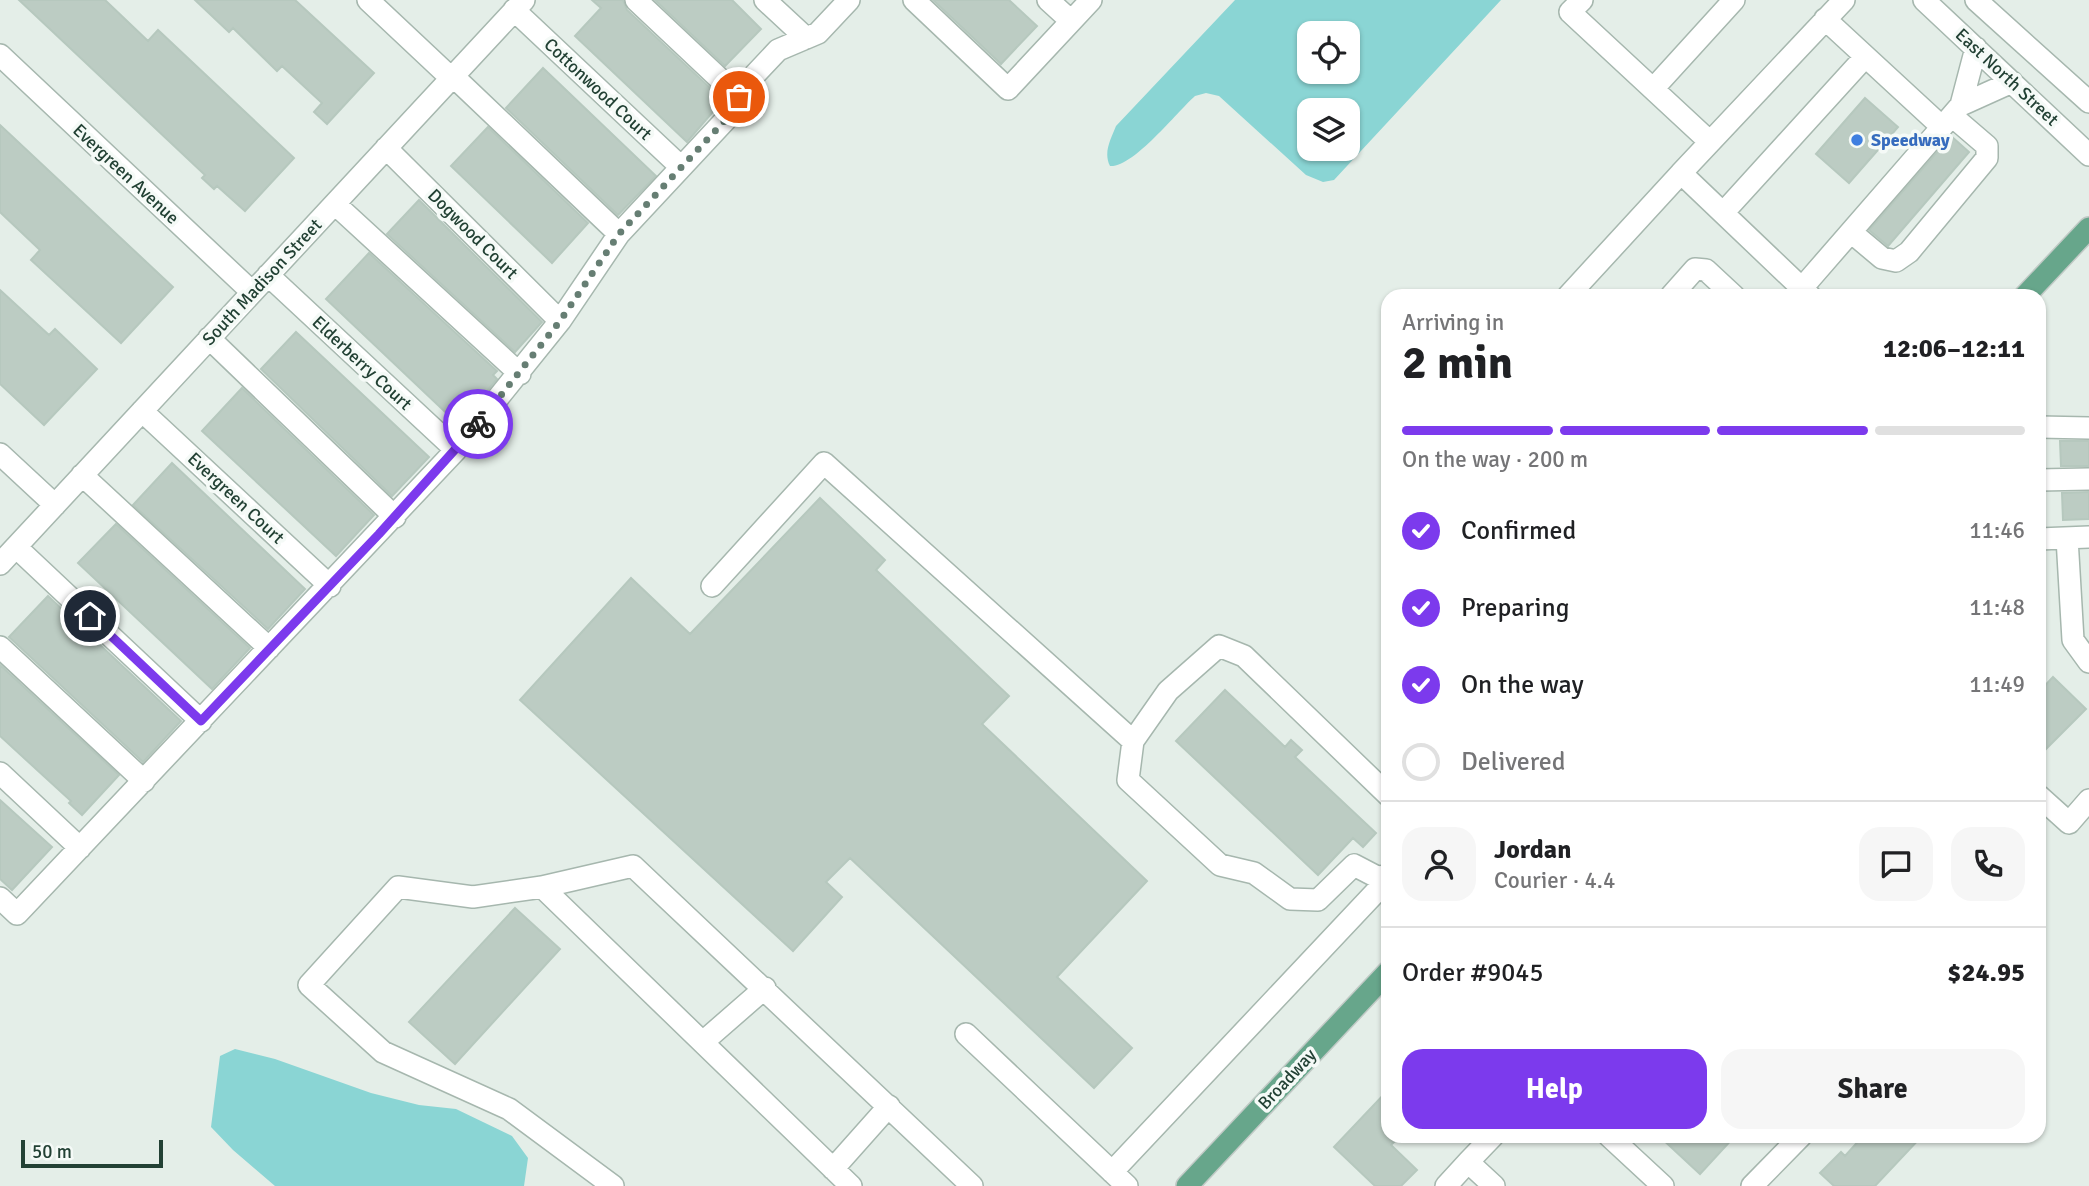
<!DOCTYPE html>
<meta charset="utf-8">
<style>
:root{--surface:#fff;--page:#f6f6f6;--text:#202124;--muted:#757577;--line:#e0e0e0;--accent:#7c3aed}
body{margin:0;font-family:Signika,sans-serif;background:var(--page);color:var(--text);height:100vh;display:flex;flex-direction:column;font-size:26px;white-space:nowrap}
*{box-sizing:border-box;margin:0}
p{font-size:23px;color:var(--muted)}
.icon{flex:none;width:38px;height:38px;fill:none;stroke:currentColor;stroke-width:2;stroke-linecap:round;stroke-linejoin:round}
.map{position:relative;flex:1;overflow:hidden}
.panel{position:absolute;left:1381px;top:289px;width:665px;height:854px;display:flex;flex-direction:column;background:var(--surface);border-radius:21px;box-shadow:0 2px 5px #0004}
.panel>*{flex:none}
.controls{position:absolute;left:1297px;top:21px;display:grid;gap:14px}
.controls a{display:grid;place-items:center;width:63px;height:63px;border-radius:14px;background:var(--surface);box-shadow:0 2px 5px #0004;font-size:35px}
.scale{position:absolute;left:21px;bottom:18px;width:142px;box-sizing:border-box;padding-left:7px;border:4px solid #224134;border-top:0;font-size:19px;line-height:24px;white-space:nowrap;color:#224134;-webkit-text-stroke:5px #f5faf7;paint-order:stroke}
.pin{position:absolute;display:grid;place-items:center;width:60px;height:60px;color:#fff;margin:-30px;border:4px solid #fff;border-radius:50%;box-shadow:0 2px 7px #0007}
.courier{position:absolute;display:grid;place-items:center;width:70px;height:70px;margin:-35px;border:5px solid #7c3aed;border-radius:50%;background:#fff;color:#222;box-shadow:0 2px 9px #0007}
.summary em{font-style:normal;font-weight:800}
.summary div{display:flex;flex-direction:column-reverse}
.summary{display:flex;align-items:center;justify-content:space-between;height:119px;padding:0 21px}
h1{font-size:46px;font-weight:800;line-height:52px}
.bar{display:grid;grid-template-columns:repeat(4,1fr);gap:10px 7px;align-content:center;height:84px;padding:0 21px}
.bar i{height:9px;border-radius:5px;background:var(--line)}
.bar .current{background:var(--accent)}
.bar p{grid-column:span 4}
.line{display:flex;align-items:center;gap:18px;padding:0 21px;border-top:2px solid var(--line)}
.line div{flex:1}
.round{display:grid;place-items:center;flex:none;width:74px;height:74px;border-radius:21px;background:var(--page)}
ol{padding:0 21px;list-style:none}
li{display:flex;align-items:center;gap:21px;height:77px}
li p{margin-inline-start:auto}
li .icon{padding:7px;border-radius:50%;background:var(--accent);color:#fff;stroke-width:4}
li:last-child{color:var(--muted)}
li i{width:38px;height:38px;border:4px solid var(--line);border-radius:50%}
.action{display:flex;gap:14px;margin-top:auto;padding:14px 21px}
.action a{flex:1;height:80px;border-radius:21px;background:var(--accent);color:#fff;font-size:28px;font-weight:800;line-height:80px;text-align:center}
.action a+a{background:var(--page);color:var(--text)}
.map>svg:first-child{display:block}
.water{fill:#8ad5d4;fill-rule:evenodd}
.building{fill:#bcccc3;stroke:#b6c8be;stroke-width:2}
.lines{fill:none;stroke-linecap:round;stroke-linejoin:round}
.minor-casing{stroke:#a6b7ae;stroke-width:24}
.major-casing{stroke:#c1cac6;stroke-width:24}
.minor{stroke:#fff;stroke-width:21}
.major{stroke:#67a68b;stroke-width:21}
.done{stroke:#667e73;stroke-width:7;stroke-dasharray:0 12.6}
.route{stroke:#7c3aed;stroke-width:9}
.shop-dot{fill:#3f7fe0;stroke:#f5faf7;stroke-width:2.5}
.labels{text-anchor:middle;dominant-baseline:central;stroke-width:7;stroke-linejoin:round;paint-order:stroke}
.street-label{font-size:18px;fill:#224134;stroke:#f5faf7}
.shop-label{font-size:18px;font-weight:bold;fill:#366cbe;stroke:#f5faf7;text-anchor:start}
</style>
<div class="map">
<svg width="2089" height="1186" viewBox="0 0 2089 1186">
<rect width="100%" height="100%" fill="#e4eee8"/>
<!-- water -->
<path class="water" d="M1235,0H1501L1334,180L1323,182L1306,175L1219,96L1206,93L1195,96C1176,113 1133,168 1110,166C1103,152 1111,139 1116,126ZM1309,33H1348V72H1309ZM1309,110H1348V149H1309Z
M235,1049L275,1059L371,1093L419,1105L456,1109L512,1136L528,1158L524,1186H275L233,1150L211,1127L220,1056Z"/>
<!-- building -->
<path class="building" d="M19,0H105L148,41L158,30L294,158L245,211L217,186L214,189L202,178L205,175Z
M195,0H295L374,73L327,124L314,112L322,103L282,66L277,71L233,28L229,32Z
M592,0H623L627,10L723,100L687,142L575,36L601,8Z
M655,0H732L761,29L725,66Z
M933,0H1009L1037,26L1001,64Z
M543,68L656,176L618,215L506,108Z
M1865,98L1898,127L1849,183L1816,154Z
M0,125L173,287L121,343L31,260L40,250L0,212Z
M488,127L588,223L552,263L451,166Z
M1951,136L1969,152L1888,246L1869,230Z
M419,200L542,322L515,352L387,234Z
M369,253L497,371L493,375L497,379L459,425L326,299Z
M0,290L49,335L55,329L97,369L44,425L0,384Z
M296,332L429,457L392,496L261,369Z
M242,388L374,515L336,556L202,431Z
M2060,441H2089V466H2061Z
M172,463L305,589L268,629L133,505Z
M2089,492V519L2063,520L2062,493Z
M820,498L885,560L876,570L1009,696L982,724L1147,881L1057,977L1132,1048L1094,1088L850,858L826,882L842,897L793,951L520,700L631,578L690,634Z
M116,524L250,648L212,689L78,563Z
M48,596L181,721L143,762L9,637Z
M0,665L119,775L82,815L69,803L71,801L0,736Z
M2053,677L2086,709L2039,756V692Z
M1225,690L1285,747L1291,740L1302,750L1295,757L1376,833L1363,847L1353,838L1318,875L1176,741Z
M0,800L52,847L12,890L0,879Z
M515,908L560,949L455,1064L409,1022Z
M1388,1090V1136H1400L1391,1145L1417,1170L1401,1186H1375L1334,1147Z
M1659,1136H1735L1700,1174Z
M1863,1136H1922L1875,1186H1834L1820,1173L1841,1152L1845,1156Z"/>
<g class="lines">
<!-- minor casing -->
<g class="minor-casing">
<path id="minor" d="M368,0L451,78
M636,0L739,97
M765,0L806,38
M914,0L1008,89L1091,0
M1048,0L1071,21
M1582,0L1570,12L1710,142
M1924,0L2089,155
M1976,0L2089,102
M514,10L681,167
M1825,19L1942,127L1961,105L2012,82
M0,55L252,292
M453,76L619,234
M1653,89L1734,0
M1961,105L1976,48
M386,148L560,321
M335,204L520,374
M1723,213L1865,57
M1851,232L1882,258L1896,261L1909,252L1987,158V146L1952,116
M268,275L456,450
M1802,288L1942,127
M1568,296L1681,173
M1671,296L1695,269L1706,270L1734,296
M1810,296L1681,173L1844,0
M209,338L395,517
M142,411L330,586
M2039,427L2089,428
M0,454L55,505
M82,475L269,648
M2039,480L2089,479
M2067,538L2073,640L2089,662
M2039,539L2089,537
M16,547L201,721
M0,564L524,0
M712,586L824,463L1133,741
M0,647L144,781
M0,773L80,848
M1388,795L1244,656L1219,646L1168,691L1133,741L1128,780L1220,865L1254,873L1290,899L1318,900L1354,865L1377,877L1388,876
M2039,796L2069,823L2089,800
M542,887L633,866L972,1186
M0,898L17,914L456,450L560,321L619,234L731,114L747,83L778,50L818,33L849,0
M966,1034L1127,1186
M703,1042L765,988
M1493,1136L1468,1162L1494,1186
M1609,1136L1663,1186
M833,1169L889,1106
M1112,1172L1388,879
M613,1186L509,1109L383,1052L309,985L398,887L473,897L542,887L851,1186
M1446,1186L1468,1162
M1752,1186L1801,1136"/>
</g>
<!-- major casing -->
<g class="major-casing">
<path id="major" d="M2025,296L2089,228
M1187,1186L1388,972"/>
</g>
<!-- minor -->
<use href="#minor" class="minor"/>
<!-- major -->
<use href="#major" class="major"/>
</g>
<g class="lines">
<!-- done -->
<path class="done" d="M478,424L560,321L619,234L731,114L739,97"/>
<!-- route -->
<path class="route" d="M90,616L201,721L379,534L478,424"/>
</g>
<!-- markers -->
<circle class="shop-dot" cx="1857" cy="140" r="7"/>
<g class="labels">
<!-- street labels -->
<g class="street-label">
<text transform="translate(2007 77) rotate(43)">East North Street</text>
<text transform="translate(598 89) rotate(43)">Cottonwood Court</text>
<text transform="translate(126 174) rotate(43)">Evergreen Avenue</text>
<text transform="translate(473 234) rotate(45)">Dogwood Court</text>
<text transform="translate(262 282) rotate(-47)">South Madison Street</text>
<text transform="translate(362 363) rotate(43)">Elderberry Court</text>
<text transform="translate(236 498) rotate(43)">Evergreen Court</text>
<text transform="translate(1287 1079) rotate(-47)">Broadway</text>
</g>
<!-- shop labels -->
<g class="shop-label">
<text x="1871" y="140">Speedway</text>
</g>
</g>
</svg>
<div class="controls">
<a><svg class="icon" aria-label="locate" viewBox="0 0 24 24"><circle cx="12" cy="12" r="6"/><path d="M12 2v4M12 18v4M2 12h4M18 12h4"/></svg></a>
<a><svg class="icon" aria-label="layers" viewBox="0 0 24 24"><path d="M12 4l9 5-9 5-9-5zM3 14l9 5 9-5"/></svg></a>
</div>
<div class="scale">50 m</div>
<div class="pin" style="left:739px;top:97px;background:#ea580c"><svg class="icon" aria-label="bag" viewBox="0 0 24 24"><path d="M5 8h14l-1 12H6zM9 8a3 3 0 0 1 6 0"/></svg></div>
<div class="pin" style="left:90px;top:616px;background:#1f2937"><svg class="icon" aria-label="home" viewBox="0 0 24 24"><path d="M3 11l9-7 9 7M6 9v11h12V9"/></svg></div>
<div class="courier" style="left:478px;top:424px"><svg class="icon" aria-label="bike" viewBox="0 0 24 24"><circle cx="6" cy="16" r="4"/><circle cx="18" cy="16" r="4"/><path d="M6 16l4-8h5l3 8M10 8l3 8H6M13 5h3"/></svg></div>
<section class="panel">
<div class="summary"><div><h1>2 min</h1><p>Arriving in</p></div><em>12:06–12:11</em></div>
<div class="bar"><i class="current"></i><i class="current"></i><i class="current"></i><i></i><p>On the way · 200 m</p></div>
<ol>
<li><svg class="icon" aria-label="check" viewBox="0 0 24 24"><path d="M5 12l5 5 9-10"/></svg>Confirmed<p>11:46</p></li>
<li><svg class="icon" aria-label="check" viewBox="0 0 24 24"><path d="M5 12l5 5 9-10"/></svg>Preparing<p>11:48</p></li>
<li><svg class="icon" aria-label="check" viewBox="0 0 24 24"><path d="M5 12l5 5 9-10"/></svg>On the way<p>11:49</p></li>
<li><i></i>Delivered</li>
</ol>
<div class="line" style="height:126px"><a class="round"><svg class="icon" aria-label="person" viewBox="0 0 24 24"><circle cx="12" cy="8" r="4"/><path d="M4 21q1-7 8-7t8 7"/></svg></a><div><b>Jordan</b><p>Courier · 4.4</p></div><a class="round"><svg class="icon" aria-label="chat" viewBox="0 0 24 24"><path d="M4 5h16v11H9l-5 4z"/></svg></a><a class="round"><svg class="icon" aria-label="phone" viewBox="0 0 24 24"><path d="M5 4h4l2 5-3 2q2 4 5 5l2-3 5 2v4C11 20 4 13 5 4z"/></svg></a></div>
<div class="line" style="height:91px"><div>Order #9045</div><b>$24.95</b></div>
<div class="action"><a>Help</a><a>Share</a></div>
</section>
</div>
